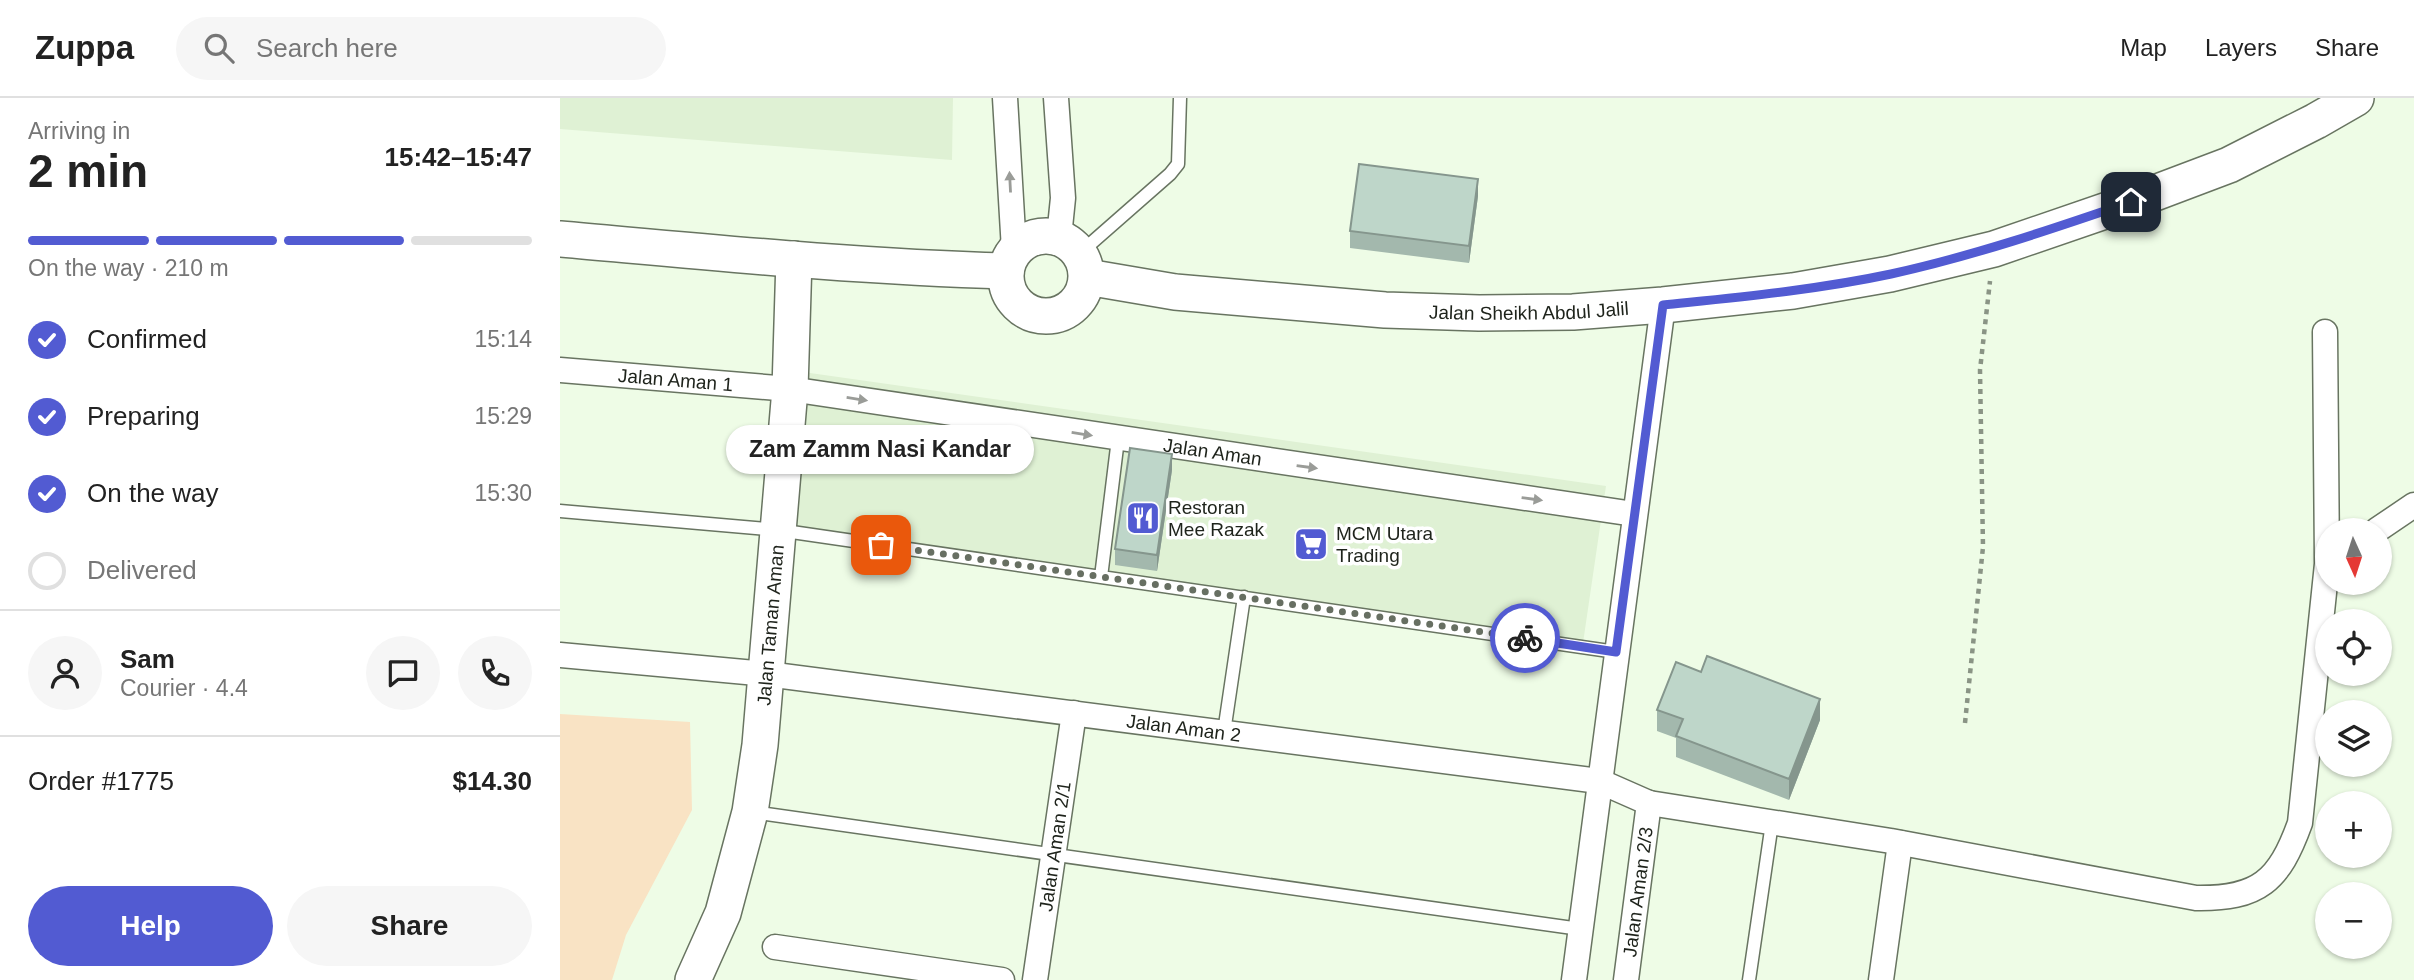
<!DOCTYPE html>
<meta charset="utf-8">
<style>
:root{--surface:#fff;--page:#f6f6f6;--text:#222;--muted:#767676;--line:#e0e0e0;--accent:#525bd2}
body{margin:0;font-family:Helvetica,sans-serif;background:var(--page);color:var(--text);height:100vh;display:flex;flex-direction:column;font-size:26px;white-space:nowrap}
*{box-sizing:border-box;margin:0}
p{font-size:23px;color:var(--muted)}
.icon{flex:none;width:38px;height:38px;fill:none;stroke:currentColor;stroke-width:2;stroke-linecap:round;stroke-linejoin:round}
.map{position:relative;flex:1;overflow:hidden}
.drawer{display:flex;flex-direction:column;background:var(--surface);width:560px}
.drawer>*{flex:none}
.needle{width:46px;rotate:177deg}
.controls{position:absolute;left:1755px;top:420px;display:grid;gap:14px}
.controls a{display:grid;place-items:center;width:77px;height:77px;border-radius:50%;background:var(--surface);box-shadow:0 2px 5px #0004;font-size:35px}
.pin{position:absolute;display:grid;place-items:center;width:60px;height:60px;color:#fff;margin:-30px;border-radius:14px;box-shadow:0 4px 10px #0006}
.courier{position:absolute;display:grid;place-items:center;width:70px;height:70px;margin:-35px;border:5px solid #525bd2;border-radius:50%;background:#fff;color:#222;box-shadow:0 2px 9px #0007}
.bubble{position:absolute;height:49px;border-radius:24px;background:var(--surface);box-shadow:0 2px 5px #0004;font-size:23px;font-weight:700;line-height:49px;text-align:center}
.head em{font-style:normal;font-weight:700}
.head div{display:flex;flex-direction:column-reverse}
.head{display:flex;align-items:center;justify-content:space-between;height:119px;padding:0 28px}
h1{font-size:46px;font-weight:700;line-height:52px}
.bar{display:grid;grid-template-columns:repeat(4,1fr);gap:10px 7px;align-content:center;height:84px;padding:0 28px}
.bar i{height:9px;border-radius:5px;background:var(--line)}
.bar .current{background:var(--accent)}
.bar p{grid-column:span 4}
.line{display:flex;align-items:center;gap:18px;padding:0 28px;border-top:2px solid var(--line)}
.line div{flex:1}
.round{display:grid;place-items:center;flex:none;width:74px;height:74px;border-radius:37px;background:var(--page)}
ol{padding:0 28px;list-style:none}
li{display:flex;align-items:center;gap:21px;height:77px}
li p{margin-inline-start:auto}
li .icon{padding:7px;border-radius:50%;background:var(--accent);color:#fff;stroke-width:4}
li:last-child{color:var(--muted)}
li i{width:38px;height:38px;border:4px solid var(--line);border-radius:50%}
.primary-button{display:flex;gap:14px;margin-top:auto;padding:14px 28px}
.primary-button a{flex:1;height:80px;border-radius:42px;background:var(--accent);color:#fff;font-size:28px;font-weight:700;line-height:80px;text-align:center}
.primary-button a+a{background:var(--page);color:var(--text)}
header{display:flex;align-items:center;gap:42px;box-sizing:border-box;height:98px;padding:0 35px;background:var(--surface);border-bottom:2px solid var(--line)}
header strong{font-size:33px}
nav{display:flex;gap:38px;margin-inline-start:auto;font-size:24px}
.search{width:490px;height:63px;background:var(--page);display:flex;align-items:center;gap:18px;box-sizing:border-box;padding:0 24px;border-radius:38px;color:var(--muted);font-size:26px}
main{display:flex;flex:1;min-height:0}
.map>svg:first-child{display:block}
.built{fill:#dff1d4}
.green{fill:#f9e3c4}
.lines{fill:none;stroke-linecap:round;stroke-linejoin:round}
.lane-casing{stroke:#687461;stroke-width:15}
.street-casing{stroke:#687461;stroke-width:27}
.secondary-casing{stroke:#687461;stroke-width:38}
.path{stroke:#8a9485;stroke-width:4.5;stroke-dasharray:5 5;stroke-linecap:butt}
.lane{stroke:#fff;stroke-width:12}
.street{stroke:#fff;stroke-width:24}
.secondary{stroke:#fff;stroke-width:35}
.wall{fill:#a3b8ad}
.shaded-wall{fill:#85968d}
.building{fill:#bed6c9;stroke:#85968d;stroke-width:2}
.oneway{fill:#9a9c98}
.done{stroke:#676f62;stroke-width:7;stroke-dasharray:0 12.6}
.route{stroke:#525bd2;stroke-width:9}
.labels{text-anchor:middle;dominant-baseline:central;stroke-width:7;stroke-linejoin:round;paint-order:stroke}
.street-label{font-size:19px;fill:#1e231b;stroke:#fff}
.poi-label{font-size:19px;fill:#1e231b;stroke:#fff;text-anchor:start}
</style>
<header>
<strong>Zuppa</strong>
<div class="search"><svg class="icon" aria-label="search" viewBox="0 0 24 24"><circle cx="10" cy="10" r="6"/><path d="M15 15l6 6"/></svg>Search here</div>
<nav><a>Map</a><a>Layers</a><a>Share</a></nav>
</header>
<main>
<section class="drawer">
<div class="head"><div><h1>2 min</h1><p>Arriving in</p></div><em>15:42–15:47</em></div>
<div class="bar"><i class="current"></i><i class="current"></i><i class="current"></i><i></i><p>On the way · 210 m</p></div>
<ol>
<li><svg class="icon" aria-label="check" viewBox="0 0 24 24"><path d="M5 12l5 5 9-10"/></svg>Confirmed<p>15:14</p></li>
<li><svg class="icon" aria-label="check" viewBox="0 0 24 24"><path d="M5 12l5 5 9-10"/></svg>Preparing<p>15:29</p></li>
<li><svg class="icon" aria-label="check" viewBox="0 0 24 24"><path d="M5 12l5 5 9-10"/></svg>On the way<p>15:30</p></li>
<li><i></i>Delivered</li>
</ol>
<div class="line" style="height:126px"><a class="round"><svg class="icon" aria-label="person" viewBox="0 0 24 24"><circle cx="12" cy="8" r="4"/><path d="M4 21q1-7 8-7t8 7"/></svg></a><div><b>Sam</b><p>Courier · 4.4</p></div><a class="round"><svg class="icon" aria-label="chat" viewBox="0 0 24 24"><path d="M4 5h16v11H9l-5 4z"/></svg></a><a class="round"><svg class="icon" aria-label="phone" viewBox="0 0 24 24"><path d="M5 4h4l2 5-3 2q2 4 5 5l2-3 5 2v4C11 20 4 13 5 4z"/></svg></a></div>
<div class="line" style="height:91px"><div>Order #1775</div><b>$14.30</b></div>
<div class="primary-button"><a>Help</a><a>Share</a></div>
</section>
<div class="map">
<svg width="1854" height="882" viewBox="0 0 1854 882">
<rect width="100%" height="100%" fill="#eefce6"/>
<!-- built -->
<path class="built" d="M0,0H393L392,62L0,31Z
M243,274L1046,388L1023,545L221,430Z"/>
<!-- green -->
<path class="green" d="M0,616L130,624L132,712L66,837L52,882H0Z"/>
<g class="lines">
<!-- lane casing -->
<g class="lane-casing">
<path id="lane" d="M520,155L610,76L618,66L620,0
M0,413L218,432L1056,554
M541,479L558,341
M664,634L684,499
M192,714L1020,831
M1189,882L1212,725"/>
</g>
<!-- street casing -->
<g class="street-casing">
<g id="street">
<path d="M445,0L454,152"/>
<path d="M496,0L503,100L499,139"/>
<path id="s1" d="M0,272L230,291L1074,416"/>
<path d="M1817,432L1854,407"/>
<path id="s2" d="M0,557L207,576L1039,683L1089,705L1331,743L1636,800C1699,801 1719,783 1740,725L1767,466L1765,234"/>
<path d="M215,849L442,882"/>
<path id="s3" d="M475,882L514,615"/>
<path d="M1014,882L1103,207"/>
<path id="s4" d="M1066,882L1089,705"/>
<path d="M1321,882L1340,745"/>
</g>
</g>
<!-- secondary casing -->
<g class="secondary-casing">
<g id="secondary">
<circle cx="486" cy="178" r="40"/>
<path d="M0,141C148,154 297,169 446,173"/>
<path id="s5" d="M527,179L615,194L825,212L919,215L1013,214L1103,207L1233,193L1330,176L1434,151L1571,104L1669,67L1756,23L1796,0"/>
<path id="s6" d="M133,882L163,815L190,714L200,647L230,291L234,161"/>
</g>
</g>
<!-- path -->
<path class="path" d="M1405,625L1423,449L1420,272L1430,183"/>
<!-- lane -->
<use href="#lane" class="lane"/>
<!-- street -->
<use href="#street" class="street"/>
<!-- secondary -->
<use href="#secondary" class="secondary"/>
</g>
<!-- wall -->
<path class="wall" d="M918,98L909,165L790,150V133Z
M612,372L597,473L555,467V451Z
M1097,612L1260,622L1229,702L1116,659V640L1097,633Z"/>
<!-- shaded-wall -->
<path class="shaded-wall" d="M918,81V98L909,165V148Z
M612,356V372L597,473V457Z
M1260,601V622L1229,702V681Z"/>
<!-- building -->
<path class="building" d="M799,66L918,81L909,148L790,133Z
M570,350L612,356L597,457L555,451Z
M1147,558L1260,601L1229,681L1116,638L1123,621L1097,612L1116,564L1141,574Z"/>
<!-- one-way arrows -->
<defs><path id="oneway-solid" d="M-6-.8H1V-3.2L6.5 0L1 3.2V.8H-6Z" transform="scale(1.75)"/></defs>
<g class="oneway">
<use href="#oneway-solid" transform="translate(450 84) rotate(-93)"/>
<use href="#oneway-solid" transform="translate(297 301) rotate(9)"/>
<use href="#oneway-solid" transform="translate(522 336) rotate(9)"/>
<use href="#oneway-solid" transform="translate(747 369) rotate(8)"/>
<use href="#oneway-solid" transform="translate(972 401) rotate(8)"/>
</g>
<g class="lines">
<!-- done -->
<path class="done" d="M321,447L965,540"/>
<!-- route -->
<path class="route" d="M965,540L1056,554L1103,207C1179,199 1256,192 1331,176C1413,158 1492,131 1571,104"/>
</g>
<!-- icons -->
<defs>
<g id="restaurant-square" transform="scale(1.75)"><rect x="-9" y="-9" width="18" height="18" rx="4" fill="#525bd2" stroke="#fff"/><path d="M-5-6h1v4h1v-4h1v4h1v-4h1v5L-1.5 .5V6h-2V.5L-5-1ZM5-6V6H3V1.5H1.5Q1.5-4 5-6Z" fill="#fff"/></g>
<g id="supermarket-square" transform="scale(1.75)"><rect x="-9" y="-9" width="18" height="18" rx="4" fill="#525bd2" stroke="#fff"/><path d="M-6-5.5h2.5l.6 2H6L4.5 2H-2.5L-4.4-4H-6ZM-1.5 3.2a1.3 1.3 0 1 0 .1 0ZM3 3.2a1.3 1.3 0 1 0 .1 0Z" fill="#fff"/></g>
</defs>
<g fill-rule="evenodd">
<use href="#restaurant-square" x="583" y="420"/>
<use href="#supermarket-square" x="751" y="446"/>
</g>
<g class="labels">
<!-- street labels -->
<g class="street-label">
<text stroke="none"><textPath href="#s5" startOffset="444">Jalan Sheikh Abdul Jalil</textPath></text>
<text stroke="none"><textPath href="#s1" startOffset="116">Jalan Aman 1</textPath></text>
<text stroke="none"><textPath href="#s1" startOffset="658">Jalan Aman</textPath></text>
<text stroke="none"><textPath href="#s6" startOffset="366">Jalan Taman Aman</textPath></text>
<text stroke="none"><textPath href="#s2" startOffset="628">Jalan Aman 2</textPath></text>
<text stroke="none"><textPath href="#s3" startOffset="135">Jalan Aman 2/1</textPath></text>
<text stroke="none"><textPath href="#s4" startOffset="89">Jalan Aman 2/3</textPath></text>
</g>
<!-- poi labels -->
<g class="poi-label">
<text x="608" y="409">Restoran<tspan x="608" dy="22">Mee Razak</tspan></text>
<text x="776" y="435">MCM Utara<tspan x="776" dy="22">Trading</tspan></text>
</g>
</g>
</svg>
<div class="controls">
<a><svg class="needle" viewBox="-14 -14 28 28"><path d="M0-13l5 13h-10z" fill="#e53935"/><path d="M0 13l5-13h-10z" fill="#767676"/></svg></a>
<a><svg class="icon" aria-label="locate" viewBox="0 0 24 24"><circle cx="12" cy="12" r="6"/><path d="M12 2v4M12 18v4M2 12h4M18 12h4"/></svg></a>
<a><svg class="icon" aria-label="layers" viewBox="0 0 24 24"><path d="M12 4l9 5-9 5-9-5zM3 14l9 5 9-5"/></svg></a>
<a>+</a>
<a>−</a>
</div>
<div class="pin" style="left:321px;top:447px;background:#ea580c"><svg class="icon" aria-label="bag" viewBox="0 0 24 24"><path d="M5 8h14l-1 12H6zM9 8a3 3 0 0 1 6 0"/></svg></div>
<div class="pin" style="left:1571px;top:104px;background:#1f2937"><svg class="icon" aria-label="home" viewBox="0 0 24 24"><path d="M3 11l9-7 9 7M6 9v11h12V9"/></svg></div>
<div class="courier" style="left:965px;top:540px"><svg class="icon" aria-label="bike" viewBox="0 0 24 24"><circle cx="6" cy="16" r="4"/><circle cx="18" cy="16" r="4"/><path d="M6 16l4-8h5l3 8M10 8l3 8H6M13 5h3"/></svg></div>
<div class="bubble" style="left:166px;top:327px;width:308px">Zam Zamm Nasi Kandar</div>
</div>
</main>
